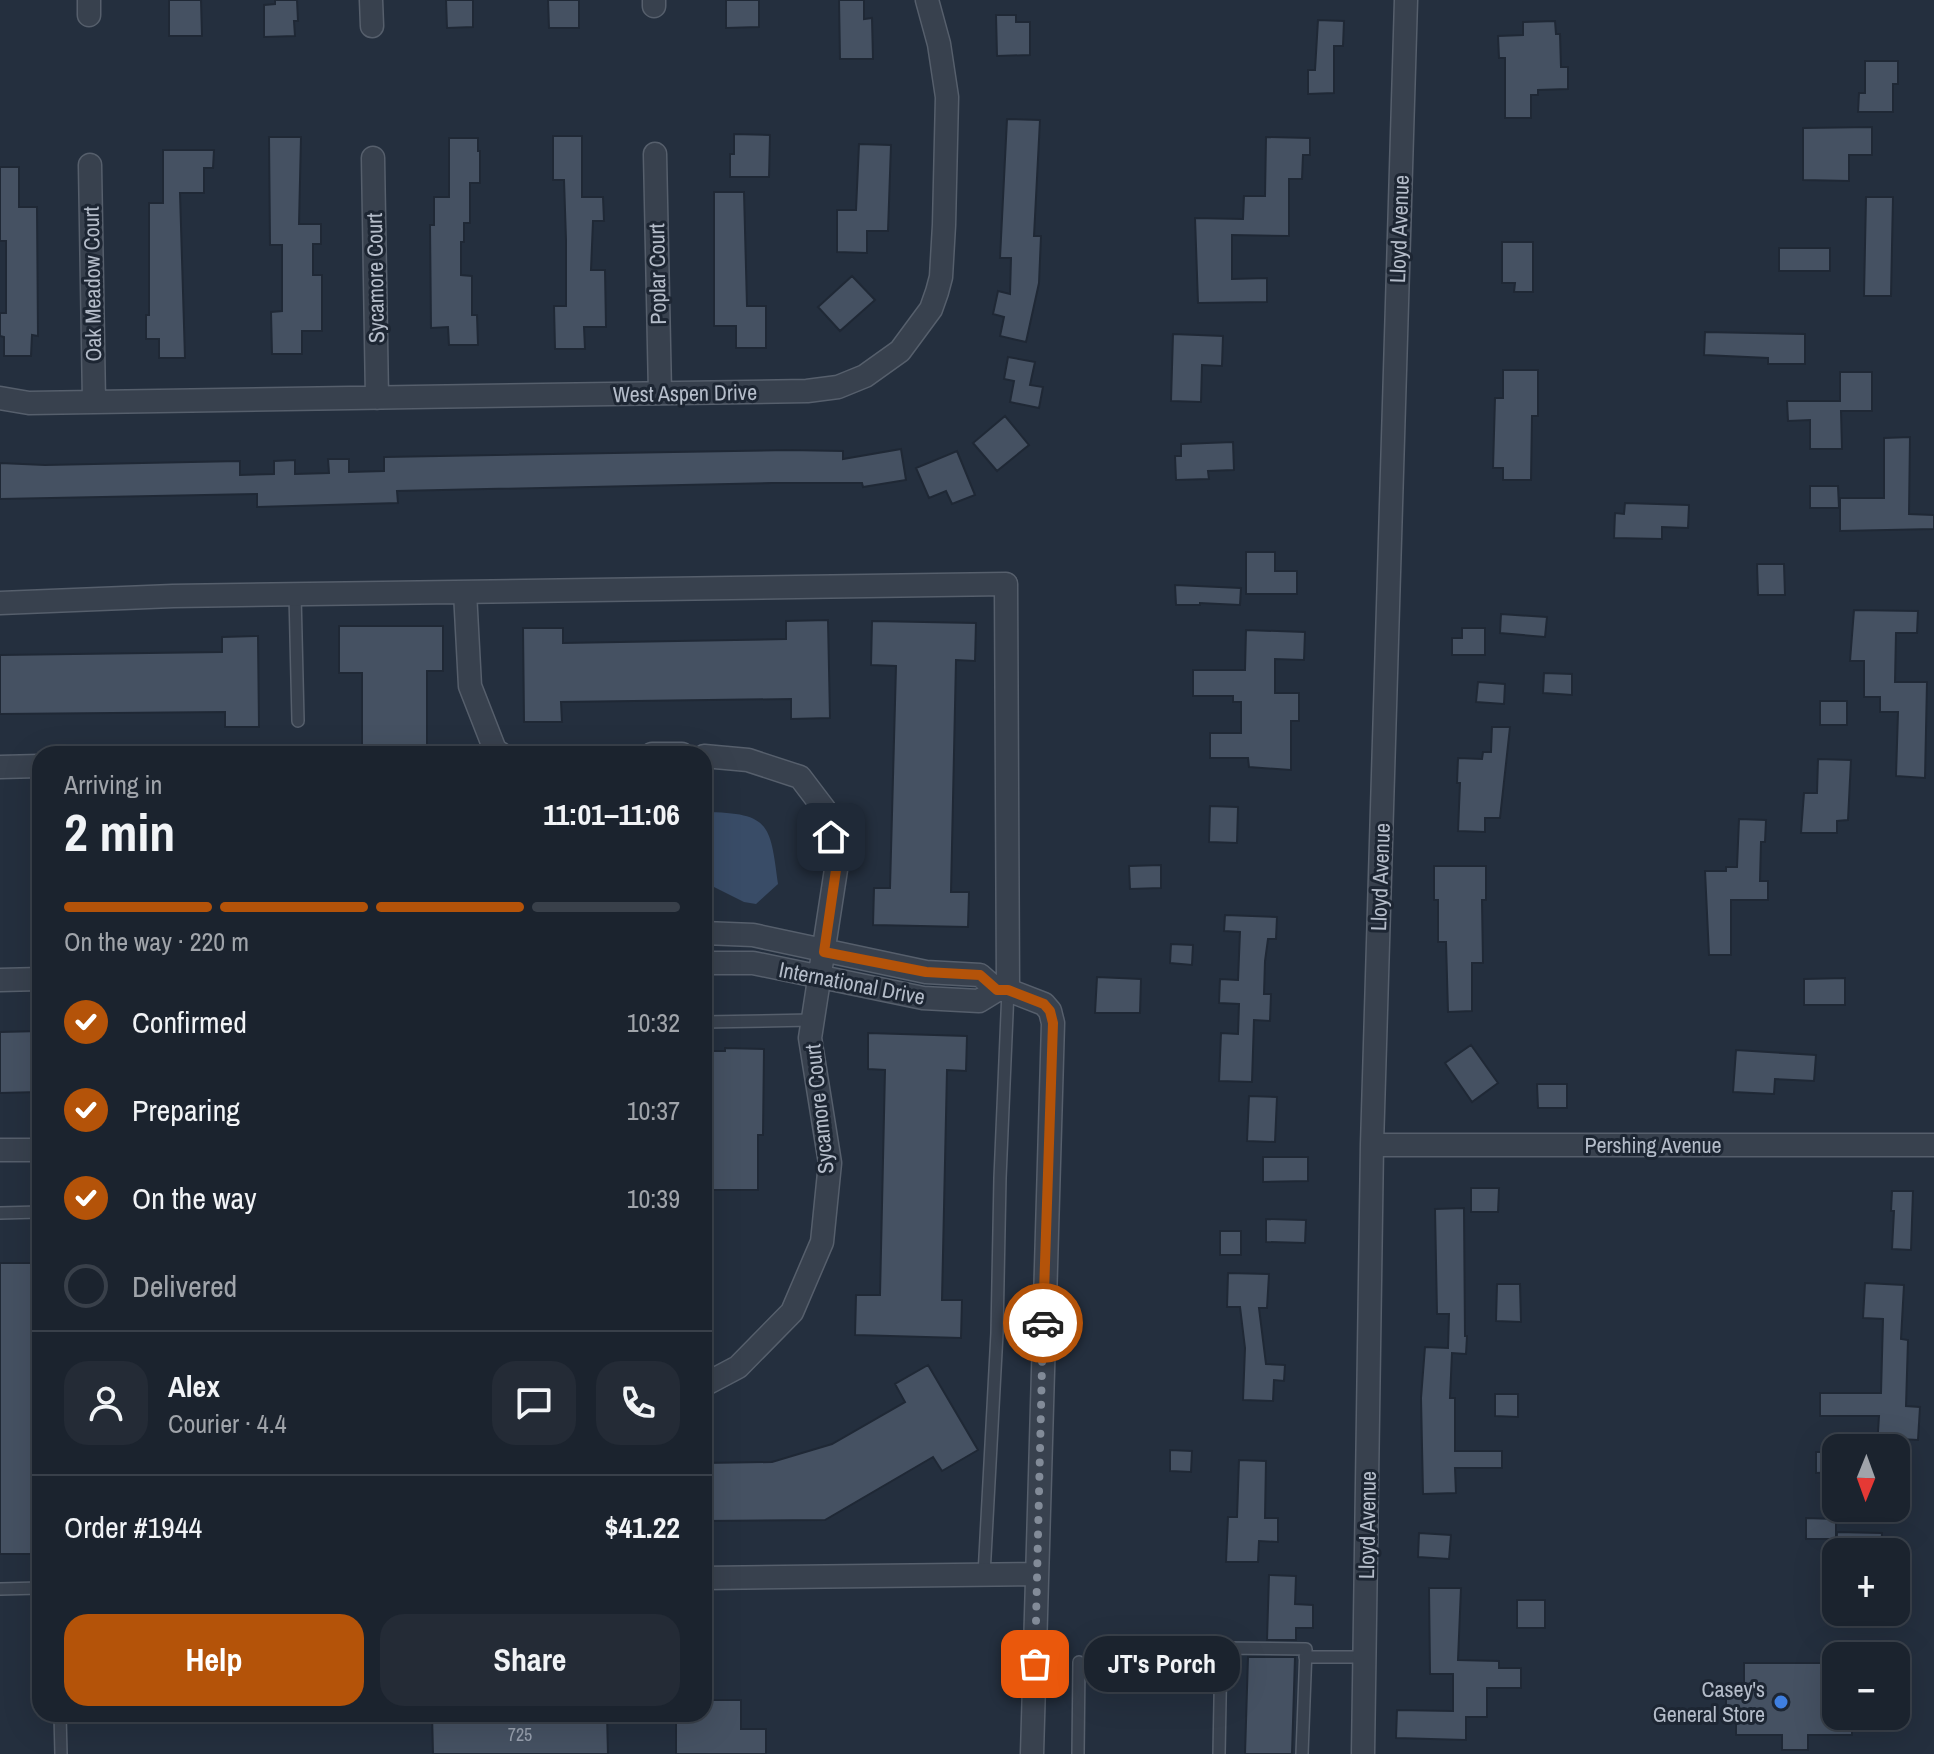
<!DOCTYPE html>
<meta charset="utf-8">
<style>
:root{--surface:#1b232e;--page:#242b36;--text:#f1f3f6;--muted:#a0a4aa;--line:#39404a;--accent:#b45309}
body{margin:0;font-family:"Archivo Narrow",sans-serif;background:var(--page);color:var(--text);height:100vh;display:flex;flex-direction:column;font-size:30px;white-space:nowrap}
*{box-sizing:border-box;margin:0}
p{font-size:26px;color:var(--muted)}
.icon{flex:none;width:44px;height:44px;fill:none;stroke:currentColor;stroke-width:2;stroke-linecap:round;stroke-linejoin:round}
.map{position:relative;flex:1;overflow:hidden}
.details{position:absolute;left:32px;top:746px;width:680px;height:976px;display:flex;flex-direction:column;background:var(--surface);border-radius:24px;box-shadow:0 8px 32px #0002,0 0 0 2px var(--line)}
.details>*{flex:none}
.needle{width:52px;rotate:181deg}
.controls{position:absolute;left:1822px;top:1434px;display:grid;gap:16px}
.controls a{display:grid;place-items:center;width:88px;height:88px;border-radius:16px;background:var(--surface);box-shadow:0 8px 32px #0002,0 0 0 2px var(--line);font-size:40px}
.pin{position:absolute;display:grid;place-items:center;width:68px;height:68px;color:#fff;margin:-34px;border-radius:16px;box-shadow:0 4px 12px #0006}
.courier{position:absolute;display:grid;place-items:center;width:80px;height:80px;margin:-40px;border:6px solid #b45309;border-radius:50%;background:#fff;color:#222;box-shadow:0 2px 10px #0007}
.bubble{position:absolute;height:56px;border-radius:24px;background:var(--surface);box-shadow:0 8px 32px #0002,0 0 0 2px var(--line);font-size:26px;font-weight:700;line-height:56px;text-align:center}
.summary em{font-style:normal;font-weight:700}
.summary div{display:flex;flex-direction:column-reverse}
.summary{display:flex;align-items:center;justify-content:space-between;height:136px;padding:0 32px}
h1{font-size:52px;font-weight:700;line-height:60px}
.bar{display:grid;grid-template-columns:repeat(4,1fr);gap:12px 8px;align-content:center;height:96px;padding:0 32px}
.bar i{height:10px;border-radius:6px;background:var(--line)}
.bar .on{background:var(--accent)}
.bar p{grid-column:span 4}
.line{display:flex;align-items:center;gap:20px;padding:0 32px;border-top:2px solid var(--line)}
.line div{flex:1}
.round{display:grid;place-items:center;flex:none;width:84px;height:84px;border-radius:24px;background:var(--page)}
ol{padding:0 32px;list-style:none}
li{display:flex;align-items:center;gap:24px;height:88px}
li p{margin-inline-start:auto}
li .icon{padding:8px;border-radius:50%;background:var(--accent);color:#fff;stroke-width:4}
li:last-child{color:var(--muted)}
li i{width:44px;height:44px;border:4px solid var(--line);border-radius:50%}
.cta{display:flex;gap:16px;margin-top:auto;padding:16px 32px}
.cta a{flex:1;height:92px;border-radius:24px;background:var(--accent);color:#fff;font-size:32px;font-weight:700;line-height:92px;text-align:center}
.cta a+a{background:var(--page);color:var(--text)}
.map>svg:first-child{display:block}
.water{fill:#394c67}
.building{fill:#455162;stroke:#1f2835;stroke-width:2}
.lines{fill:none;stroke-linecap:round;stroke-linejoin:round}
.service-casing{stroke:#565f6c;stroke-width:14}
.minor-casing{stroke:#565f6c;stroke-width:25}
.service{stroke:#38414e;stroke-width:11}
.minor{stroke:#38414e;stroke-width:22}
.done{stroke:#828b98;stroke-width:8;stroke-dasharray:0 14.4}
.route{stroke:#b45309;stroke-width:10}
.shop-dot{fill:#3f7fe0;stroke:#1d2633;stroke-width:3}
.labels{text-anchor:middle;dominant-baseline:central;stroke-width:6;stroke-linejoin:round;paint-order:stroke}
.number-label{font-size:18px;fill:#98a1af}
.street-label{font-size:22px;fill:#b4bcc9;stroke:#1d2633}
.poi-label{font-size:22px;fill:#b4bcc9;stroke:#1d2633;text-anchor:end}
</style>
<div class="map">
<svg width="1934" height="1754" viewBox="0 0 1934 1754">
<rect width="100%" height="100%" fill="#242f3e"/>
<!-- water -->
<path class="water" d="M704,812C770,813 770,823 778,884L756,904L744,902L704,882Z"/>
<!-- building -->
<path class="building" d="M169,0H201L202,36H169Z
M275,0H297L298,21H294L295,36L264,37V5L275,4Z
M446,0H473V27L447,28Z
M548,0H579V28H549Z
M726,0H759V27L726,28Z
M839,0H864V19L872,18L873,59H840Z
M996,15H1016V22H1030V55L997,56Z
M1318,20L1344,21L1343,46H1334V93L1308,94V70H1315Z
M1555,21L1556,34H1560L1561,67H1568V89L1538,90V95H1531V118H1505V58H1499L1498,36L1523,35V22Z
M1865,61H1898V84H1893V112H1858L1859,93H1865Z
M1007,119L1040,120L1034,236H1041L1039,283L1026,342L1000,336L1004,317L993,314L998,291L1010,294L1011,258H1000Z
M1872,127V155H1849V181L1803,180V128Z
M734,134L770,135L769,177H730V154H734Z
M553,136H582V197H603L604,221H593L591,270H605L606,327H584L585,349H555L554,306H566V240L564,180H553Z
M269,137H301L299,224H321V244H313V275H322V331H302V354H272L271,312L282,311V245H270Z
M1266,137L1310,138V155H1303L1302,179H1289V236L1232,235V279L1267,278V302L1198,303L1195,218L1243,219L1244,196H1265Z
M449,138H478V151H480V183H470V223H464V242H461V275L472,276V315H477L478,345H449L448,327L431,328L430,225H434V197H449Z
M859,144L891,145L888,231H867V253L837,252V210H856Z
M163,150H214L213,168H204V193H180L185,358H159V339H146V315H149V203H163Z
M0,167H19V207H37L38,336L32,335L31,356H4V337L0,336V313H6V241H0Z
M714,192H744L747,306H766V348H736V326H714Z
M1866,197H1893L1891,296H1864Z
M1502,242H1533V292H1514L1515,283H1502Z
M1779,248H1830V271H1779Z
M852,276L875,300L840,331L818,307Z
M1705,332L1805,334V364H1768V358L1704,355Z
M1173,334L1223,336L1222,366L1202,365L1201,402L1171,401Z
M1008,357L1035,362L1030,385L1043,387L1039,408L1010,402L1014,381L1004,379Z
M1503,370H1538V416H1532L1531,480H1503V468H1493L1495,398H1503Z
M1840,372H1872V411H1841L1842,449H1810V420L1788,421L1787,401H1840Z
M1005,416L1029,445L997,471L973,443Z
M1910,437L1909,514L1934,515V529L1840,531V498H1884V438Z
M1233,442L1234,470L1208,471L1209,479L1176,480L1175,456H1181V444Z
M901,449L906,480L863,487L862,483H772L397,491L398,503L257,507V494L0,499V463L45,465L240,461V475L274,474V461L295,460V474L329,473L328,459H349V472L384,471V457L789,450L843,451V459Z
M957,451L975,495L952,504L946,491L929,498L916,468Z
M1810,486H1838L1839,508H1810Z
M1625,503L1689,505L1688,528L1662,527V539L1614,538L1615,513L1624,514Z
M1246,552H1275V571H1297V594H1246Z
M1757,564H1784L1785,595H1758Z
M1175,585L1241,588L1240,605L1200,603V605H1176Z
M1854,610L1918,611L1917,633H1896L1895,682H1927L1925,778L1896,776L1898,712H1880V697H1864V661H1850Z
M1501,614L1547,617L1545,637L1500,633Z
M828,620L830,718L791,719V699L561,702L562,722H524L523,628H563V643L786,639V621Z
M872,621L976,623L975,661L956,660L951,892H969L968,927L873,925L874,888H890L896,666L871,665Z
M339,626H443V671H427V754H362V673H339Z
M1462,628H1485V655H1452V638H1462Z
M1246,630L1305,632L1304,660L1275,659V693H1299V721H1291V770L1249,767L1248,758H1210V733H1241V702H1233V696H1193V670H1245Z
M258,636L259,727H225V712L0,714V655L222,652V637Z
M1544,673L1572,674V695L1543,693Z
M1478,682L1505,684L1504,704L1476,702Z
M1820,701H1847V725H1820Z
M1492,727H1510L1500,818H1485V832L1458,831L1460,783H1457L1458,758L1482,759L1483,752H1491Z
M1818,759L1851,760L1848,820L1837,821V833H1801L1804,793H1817Z
M1210,806L1238,807L1237,843L1209,842Z
M1739,819L1766,820L1765,842H1761L1760,881H1768V900H1731V955H1709L1705,871H1726V867H1737Z
M1161,865V888L1130,889L1129,866Z
M1434,866H1486V900H1482L1483,963H1472V1011L1448,1012L1446,942H1438V900H1434Z
M1225,915L1277,917L1276,939H1268L1265,961L1264,994H1271L1270,1021L1254,1020L1252,1082L1219,1081L1221,1033L1238,1034L1239,1004L1219,1003L1220,979L1238,980L1240,932L1224,931Z
M1171,944L1193,945L1192,965L1170,963Z
M1097,977L1141,979L1140,1013H1095Z
M1845,978V1005H1804V979Z
M40,1031V1092L0,1093V1032Z
M868,1033L967,1036L966,1071L947,1070L942,1300H962L961,1338L855,1335L856,1295H880L885,1070L868,1069Z
M1471,1045L1498,1083L1472,1102L1445,1063Z
M725,1048L764,1049L763,1135H758V1190H704V1051H725Z
M1736,1050L1816,1055L1814,1081L1775,1079L1774,1094L1733,1092Z
M1537,1084H1567V1108H1538Z
M1249,1096L1277,1097L1275,1142L1247,1141Z
M1263,1157H1308V1181L1263,1182Z
M1471,1188H1499L1498,1212H1471Z
M1892,1191H1913L1911,1250L1892,1249L1894,1211H1891Z
M1464,1208L1465,1336H1467L1466,1354L1452,1353L1450,1398H1455V1451H1502V1468H1455L1456,1493L1423,1494L1421,1398L1425,1347L1448,1348L1449,1314H1437L1435,1209Z
M1266,1219L1306,1220L1305,1243L1266,1242Z
M1220,1231H1241V1255H1220Z
M0,1263H40V1554H0Z
M1228,1273L1269,1274L1267,1308H1259L1266,1364L1285,1365L1284,1381L1274,1380L1273,1401L1243,1400L1245,1348L1240,1307H1227Z
M1865,1283L1904,1285L1901,1339L1908,1340L1906,1406L1920,1407L1918,1440L1900,1439L1899,1448L1877,1447L1879,1416H1820V1393H1881L1883,1319L1863,1318Z
M1497,1284H1520L1521,1322L1496,1321Z
M928,1365L978,1450L942,1471L933,1457L825,1520L704,1521V1463L772,1462L832,1444L905,1402L895,1384Z
M1495,1394H1518V1417L1495,1416Z
M1170,1450L1192,1451L1191,1472L1170,1471Z
M1816,1452H1836V1472L1816,1473Z
M1239,1460L1266,1461L1265,1518H1278V1542L1259,1541L1258,1562H1226L1228,1517H1237Z
M1806,1518L1836,1519V1539H1806Z
M1837,1532L1882,1533L1881,1552H1836Z
M1419,1533L1451,1535L1449,1559L1418,1557Z
M1269,1575L1296,1576L1295,1604L1313,1605V1628H1296V1640H1267Z
M1429,1588H1461L1458,1660L1499,1661V1668H1521V1688H1487V1717H1466V1740L1396,1738L1397,1710L1453,1711V1674H1430Z
M1517,1600H1545V1628H1517Z
M1248,1657H1295L1292,1754H1245Z
M1744,1663H1836V1716H1852V1735H1808V1750H1782V1735H1736V1712H1726V1692H1736V1684H1744Z
M704,1700H741V1729H766V1754H676V1714H704Z
M432,1714H607L608,1754H433Z"/>
<g class="lines">
<!-- service casing -->
<g class="service-casing">
<path id="service" d="M295,594L298,721
M704,1022L812,1020
M0,1213L40,1212
M984,1575L997,1333L1000,1178L1008,990
M0,1589L40,1588
M1305,1657H1365
M60,1714L61,1754
M1078,1754L1079,1662
M1219,1754L1221,1648L1306,1649L1302,1754"/>
</g>
<!-- minor casing -->
<g class="minor-casing">
<path id="minor" d="M89,0V15
M371,0L372,26
M654,0V6
M655,154L660,393
M373,158L377,398
M90,165L94,402
M0,398L29,403L94,402L807,391L838,387L865,376L900,351L931,309L937,292L941,277L944,225L947,97L939,44L927,0
M465,592L470,686L495,750L501,754
M0,603L173,596L1006,584L1008,990
M652,754H682
M704,756L748,760L800,777L825,810L837,863L810,1038L830,1163L822,1242L792,1312L738,1367L704,1385
M0,767L40,766
M704,933L753,935L926,972L980,975L997,990
M704,963H753L923,998L979,1001L997,990H1008L1044,1004L1050,1011L1053,1023L1032,1754
M0,980L40,979
M1372,1145H1934
M0,1150H40
M704,1578L1037,1574
M1363,1754L1372,1145L1406,0"/>
</g>
<!-- service -->
<use href="#service" class="service"/>
<!-- minor -->
<use href="#minor" class="minor"/>
</g>
<g class="lines">
<!-- done -->
<path class="done" d="M1035,1664L1043,1323"/>
<!-- route -->
<path class="route" d="M831,837L837,863L824,952L926,972L980,975L997,990H1008L1044,1004L1050,1011L1053,1023L1043,1323"/>
</g>
<!-- markers -->
<circle class="shop-dot" cx="1781" cy="1702" r="8"/>
<g class="labels">
<!-- number labels -->
<g class="number-label">
<text x="520" y="1734">725</text>
</g>
<!-- street labels -->
<g class="street-label">
<text transform="translate(1399 229) rotate(-88)">Lloyd Avenue</text>
<text transform="translate(657 274) rotate(-91)">Poplar Court</text>
<text transform="translate(375 278) rotate(-91)">Sycamore Court</text>
<text transform="translate(92 284) rotate(-91)">Oak Meadow Court</text>
<text transform="translate(685 393) rotate(-1)">West Aspen Drive</text>
<text transform="translate(1380 877) rotate(-88)">Lloyd Avenue</text>
<text transform="translate(852 983) rotate(11)">International Drive</text>
<text transform="translate(819 1109) rotate(-96)">Sycamore Court</text>
<text x="1653" y="1145">Pershing Avenue</text>
<text transform="translate(1367 1525) rotate(-89)">Lloyd Avenue</text>
</g>
<!-- poi labels -->
<g class="poi-label">
<text x="1765" y="1689">Casey's<tspan x="1765" dy="25">General Store</tspan></text>
</g>
</g>
</svg>
<div class="controls">
<a><svg class="needle" viewBox="-14 -14 28 28"><path d="M0-13l5 13h-10z" fill="#e53935"/><path d="M0 13l5-13h-10z" fill="#a0a4aa"/></svg></a>
<a>+</a>
<a>−</a>
</div>
<div class="pin" style="left:1035px;top:1664px;background:#ea580c"><svg class="icon" aria-label="bag" viewBox="0 0 24 24"><path d="M5 8h14l-1 12H6zM9 8a3 3 0 0 1 6 0"/></svg></div>
<div class="pin" style="left:831px;top:837px;background:#1f2937"><svg class="icon" aria-label="home" viewBox="0 0 24 24"><path d="M3 11l9-7 9 7M6 9v11h12V9"/></svg></div>
<div class="courier" style="left:1043px;top:1323px"><svg class="icon" aria-label="car" viewBox="0 0 24 24"><path d="M5 17H2v-5l4-1 3-4h7l3 4 3 1v5h-3M9 17h6M6 11h13"/><circle cx="7" cy="17" r="2"/><circle cx="17" cy="17" r="2"/></svg></div>
<div class="bubble" style="left:1084px;top:1636px;width:156px">JT's Porch</div>
<section class="details">
<div class="summary"><div><h1>2 min</h1><p>Arriving in</p></div><em>11:01–11:06</em></div>
<div class="bar"><i class="on"></i><i class="on"></i><i class="on"></i><i></i><p>On the way · 220 m</p></div>
<ol>
<li><svg class="icon" aria-label="check" viewBox="0 0 24 24"><path d="M5 12l5 5 9-10"/></svg>Confirmed<p>10:32</p></li>
<li><svg class="icon" aria-label="check" viewBox="0 0 24 24"><path d="M5 12l5 5 9-10"/></svg>Preparing<p>10:37</p></li>
<li><svg class="icon" aria-label="check" viewBox="0 0 24 24"><path d="M5 12l5 5 9-10"/></svg>On the way<p>10:39</p></li>
<li><i></i>Delivered</li>
</ol>
<div class="line" style="height:144px"><a class="round"><svg class="icon" aria-label="person" viewBox="0 0 24 24"><circle cx="12" cy="8" r="4"/><path d="M4 21q1-7 8-7t8 7"/></svg></a><div><b>Alex</b><p>Courier · 4.4</p></div><a class="round"><svg class="icon" aria-label="chat" viewBox="0 0 24 24"><path d="M4 5h16v11H9l-5 4z"/></svg></a><a class="round"><svg class="icon" aria-label="phone" viewBox="0 0 24 24"><path d="M5 4h4l2 5-3 2q2 4 5 5l2-3 5 2v4C11 20 4 13 5 4z"/></svg></a></div>
<div class="line" style="height:104px"><div>Order #1944</div><b>$41.22</b></div>
<div class="cta"><a>Help</a><a>Share</a></div>
</section>
</div>
